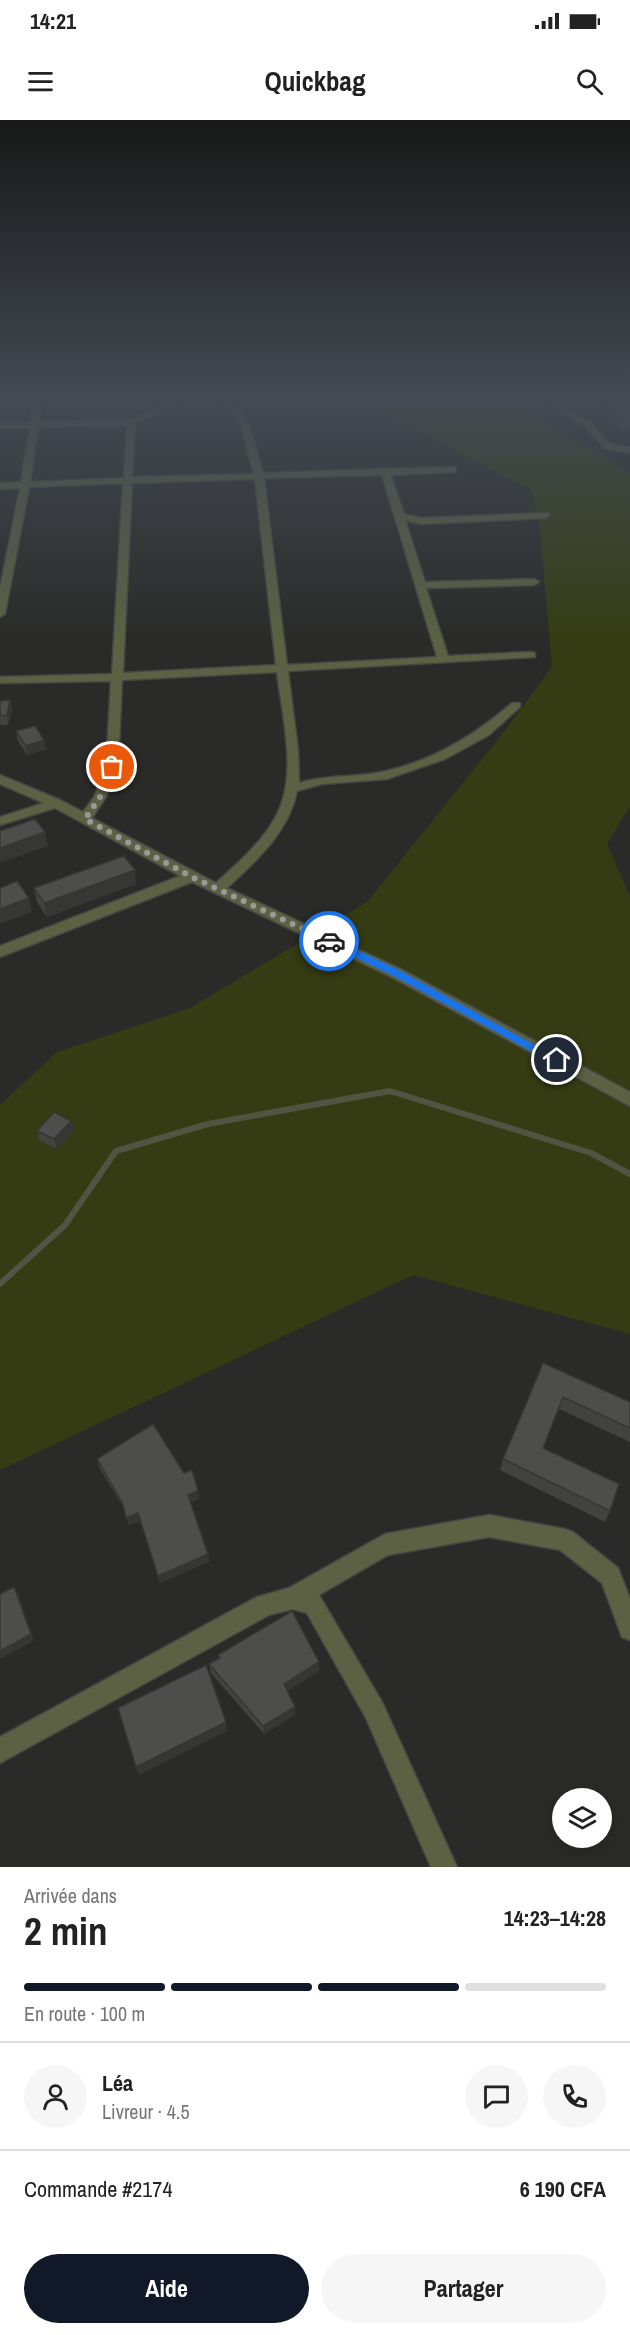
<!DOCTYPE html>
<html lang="fr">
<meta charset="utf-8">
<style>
:root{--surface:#fff;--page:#f6f6f6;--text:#222;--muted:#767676;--line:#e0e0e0;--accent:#111827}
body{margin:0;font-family:"Archivo Narrow",sans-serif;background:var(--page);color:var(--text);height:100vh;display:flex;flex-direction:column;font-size:22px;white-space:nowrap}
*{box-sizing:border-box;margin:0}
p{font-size:20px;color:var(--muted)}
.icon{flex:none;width:33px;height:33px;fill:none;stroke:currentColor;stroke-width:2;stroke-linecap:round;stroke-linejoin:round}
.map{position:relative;height:1747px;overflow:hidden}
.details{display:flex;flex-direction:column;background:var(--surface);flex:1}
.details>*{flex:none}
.controls{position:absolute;left:552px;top:1668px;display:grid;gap:12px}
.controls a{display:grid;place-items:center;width:60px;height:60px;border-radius:50%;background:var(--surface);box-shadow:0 3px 15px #0003;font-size:30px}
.pin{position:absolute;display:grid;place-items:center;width:51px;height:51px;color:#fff;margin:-26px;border:3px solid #fff;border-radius:50%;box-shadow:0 2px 6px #0007}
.courier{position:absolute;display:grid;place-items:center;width:60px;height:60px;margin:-30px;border:4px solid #1a73e8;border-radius:50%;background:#fff;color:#222;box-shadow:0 2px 8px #0007}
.overview em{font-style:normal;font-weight:700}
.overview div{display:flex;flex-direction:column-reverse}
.overview{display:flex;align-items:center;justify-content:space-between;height:102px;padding:0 24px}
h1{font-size:39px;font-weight:700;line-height:45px}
.bar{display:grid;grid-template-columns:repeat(4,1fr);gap:9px 6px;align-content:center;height:72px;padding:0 24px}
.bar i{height:8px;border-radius:4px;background:var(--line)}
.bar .selected{background:var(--accent)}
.bar p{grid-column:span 4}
.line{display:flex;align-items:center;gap:15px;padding:0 24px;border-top:2px solid var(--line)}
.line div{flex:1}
.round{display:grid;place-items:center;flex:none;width:63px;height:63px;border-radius:32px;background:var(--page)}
.cta{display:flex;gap:12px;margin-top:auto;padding:12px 24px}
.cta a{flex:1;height:69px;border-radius:36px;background:var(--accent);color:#fff;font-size:24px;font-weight:700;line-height:69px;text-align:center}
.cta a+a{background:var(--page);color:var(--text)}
.status{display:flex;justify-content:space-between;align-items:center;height:42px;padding:0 30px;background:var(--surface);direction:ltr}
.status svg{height:16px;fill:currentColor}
header{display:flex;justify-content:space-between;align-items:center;height:78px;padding:0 24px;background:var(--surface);font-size:27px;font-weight:700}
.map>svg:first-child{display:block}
.green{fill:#353c13}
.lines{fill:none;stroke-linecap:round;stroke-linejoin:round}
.stream{stroke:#515443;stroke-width:6}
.street-casing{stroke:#454644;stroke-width:3}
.street{fill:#5b6142;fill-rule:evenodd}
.wall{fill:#424340}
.shaded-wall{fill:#363734}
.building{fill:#4d4e4b;stroke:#363734;stroke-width:1.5}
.route{fill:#1a73e8}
.done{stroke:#989998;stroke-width:6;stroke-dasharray:0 10.8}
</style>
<div class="status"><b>14:21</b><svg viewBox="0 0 49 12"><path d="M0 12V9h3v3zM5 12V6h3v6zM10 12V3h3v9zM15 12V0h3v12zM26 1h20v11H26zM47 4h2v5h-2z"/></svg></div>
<header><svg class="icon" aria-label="menu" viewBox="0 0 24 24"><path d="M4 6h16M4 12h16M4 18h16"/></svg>Quickbag<svg class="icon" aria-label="search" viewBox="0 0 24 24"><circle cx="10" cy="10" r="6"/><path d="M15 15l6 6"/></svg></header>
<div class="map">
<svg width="630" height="1747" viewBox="0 0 630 1747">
<rect width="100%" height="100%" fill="#2a2b29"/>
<!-- green -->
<path class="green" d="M352,276H531L527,291L630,353V686L607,724L630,776V1214L413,1155L0,1350V985L57,932L190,888L367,782L500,617L552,547L540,411L532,370Z"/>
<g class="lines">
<!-- stream -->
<path class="stream" d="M0,1164L65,1105L116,1031L208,1004L390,971L591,1033L630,1054"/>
<!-- street casing -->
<g class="street-casing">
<path id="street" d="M35,276H43L39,302L130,300L181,276H191L135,303L132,357L254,354L239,299L228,287L210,276C249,276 254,324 263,353L453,347L456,348V352L391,355L404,394L421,398L548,393L550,395L545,398L421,404L405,400L425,462L534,459L539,462L534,465L426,468L448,536L531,532L535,533V537L288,551L298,630L299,663C329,654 357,658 386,651C435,640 475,615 512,583H520V587L489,615L445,639L387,659L322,664L297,671C289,712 256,741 227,768L401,849L630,972V986L391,857L192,762L0,837V826L180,756L55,688L0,705V697L44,683L0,664V655L60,680L83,692L94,677L106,647L111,561L0,563V557L112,554L123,363L29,367L5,494L0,497V468L20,368L0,369V363L21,362L30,308H0V304L31,303ZM127,305L124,358L30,362L38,307ZM382,355L437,537L287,545L264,358ZM255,359L276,545L123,553L132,363ZM277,552C282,597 299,656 275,698C261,723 238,743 216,763L92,698L106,677L118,647L122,560Z
M545,276H554L574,293L592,303L610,324L630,327V333L604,328L586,307L568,297Z
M489,1395L565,1409L573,1412L618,1448L630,1479V1520L622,1517L602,1463L560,1430L489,1417L388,1435L319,1475L382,1582L457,1747H431L366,1598L307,1493L293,1489L269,1495L0,1643V1617L257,1477L289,1468L385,1414Z"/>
</g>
<!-- street -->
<use href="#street" class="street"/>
</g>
<!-- wall -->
<path class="wall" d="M630,277V309L621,310L605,285L606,278Z
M10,580L12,590L8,605H0V581Z
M16,611L46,629L27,635L18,621Z
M136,764L47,797L37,782L34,768Z
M74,1010L57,1029L39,1020L37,1011Z
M543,1243L630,1282V1322L559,1289L543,1328L610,1391L605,1402L500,1350L503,1339Z
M97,1339L184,1353L198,1371L199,1379L190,1382L210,1441L160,1463L140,1401L129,1405L125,1390L99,1347Z
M218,1535L319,1542V1551L287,1571L295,1595L264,1614L211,1553L209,1544L219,1539Z"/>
<!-- shaded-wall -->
<path class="shaded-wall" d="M10,580L12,590L8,605L7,595Z
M44,620L46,629L27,635L26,626Z
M45,712L48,726L0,743V728Z
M135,750L136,764L47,797L44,783Z
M29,778L32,792L0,804V789Z
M71,1001L74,1010L57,1029L54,1019Z
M563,1277L559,1289L539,1339L543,1328Z
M198,1371L199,1379L189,1383L188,1375Z
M138,1393L140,1401L129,1405L126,1398Z
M208,1434L210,1441L160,1463L158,1456Z
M14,1467L18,1473L34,1521L0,1539V1531Z
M319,1542V1551L285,1572L284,1564Z
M295,1587V1595L264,1614L263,1606Z
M226,1602L227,1611L139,1655L136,1647Z"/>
<!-- building -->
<path class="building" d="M630,277V302L622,303L606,278Z
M10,580L7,595L0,596V581Z
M35,606L44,620L26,626L16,611Z
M35,699L45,712L0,728V711Z
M124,736L135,750L44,783L34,768Z
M17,761L29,778L0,789V768Z
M54,992L71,1001L54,1019L37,1011Z
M543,1243L630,1282V1308L563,1277L543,1328L619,1364L610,1391L503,1339Z
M153,1304L184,1353L192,1350L198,1371L188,1375L208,1434L158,1456L138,1393L126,1398L123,1384L97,1339Z
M14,1467L31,1514L0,1531V1474Z
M292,1491L319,1542L284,1564L295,1587L263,1606L209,1544L220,1538L218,1535Z
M206,1545L226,1602L136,1647L118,1588Z"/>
<!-- sky -->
<linearGradient id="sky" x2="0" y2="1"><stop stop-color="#171817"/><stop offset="0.53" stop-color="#444a54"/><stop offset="1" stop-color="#444a54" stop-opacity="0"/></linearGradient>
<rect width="630" height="521" fill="url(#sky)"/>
<!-- route -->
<path class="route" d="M325,818H332L399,850L562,940L560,943H553L392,855L325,823Z"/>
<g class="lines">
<!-- done -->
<path class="done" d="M112,647L100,677L85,699L192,757L329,821"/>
</g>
</svg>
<div class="controls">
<a><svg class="icon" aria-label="layers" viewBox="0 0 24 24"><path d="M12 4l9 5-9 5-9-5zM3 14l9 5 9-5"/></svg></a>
</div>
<div class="pin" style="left:112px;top:647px;background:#ea580c"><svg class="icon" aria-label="bag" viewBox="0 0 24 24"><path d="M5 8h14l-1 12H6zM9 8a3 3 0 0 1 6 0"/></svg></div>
<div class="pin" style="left:557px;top:940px;background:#1f2937"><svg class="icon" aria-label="home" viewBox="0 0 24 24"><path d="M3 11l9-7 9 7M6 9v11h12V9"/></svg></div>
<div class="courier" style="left:329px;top:821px"><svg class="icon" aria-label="car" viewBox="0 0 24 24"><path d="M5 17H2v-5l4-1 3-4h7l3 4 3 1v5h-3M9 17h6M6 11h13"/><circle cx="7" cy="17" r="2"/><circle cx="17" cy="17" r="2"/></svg></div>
</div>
<section class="details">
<div class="overview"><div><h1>2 min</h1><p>Arrivée dans</p></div><em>14:23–14:28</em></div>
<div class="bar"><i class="selected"></i><i class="selected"></i><i class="selected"></i><i></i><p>En route · 100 m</p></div>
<div class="line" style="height:108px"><a class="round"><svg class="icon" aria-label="person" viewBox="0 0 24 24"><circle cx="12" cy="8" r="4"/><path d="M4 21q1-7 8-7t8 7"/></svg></a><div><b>Léa</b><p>Livreur · 4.5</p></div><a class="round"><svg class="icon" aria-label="chat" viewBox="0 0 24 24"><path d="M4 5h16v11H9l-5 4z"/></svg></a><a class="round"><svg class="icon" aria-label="phone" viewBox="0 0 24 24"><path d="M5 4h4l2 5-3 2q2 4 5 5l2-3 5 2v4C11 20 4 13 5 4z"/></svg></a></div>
<div class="line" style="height:78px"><div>Commande #2174</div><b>6 190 CFA</b></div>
<div class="cta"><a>Aide</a><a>Partager</a></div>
</section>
